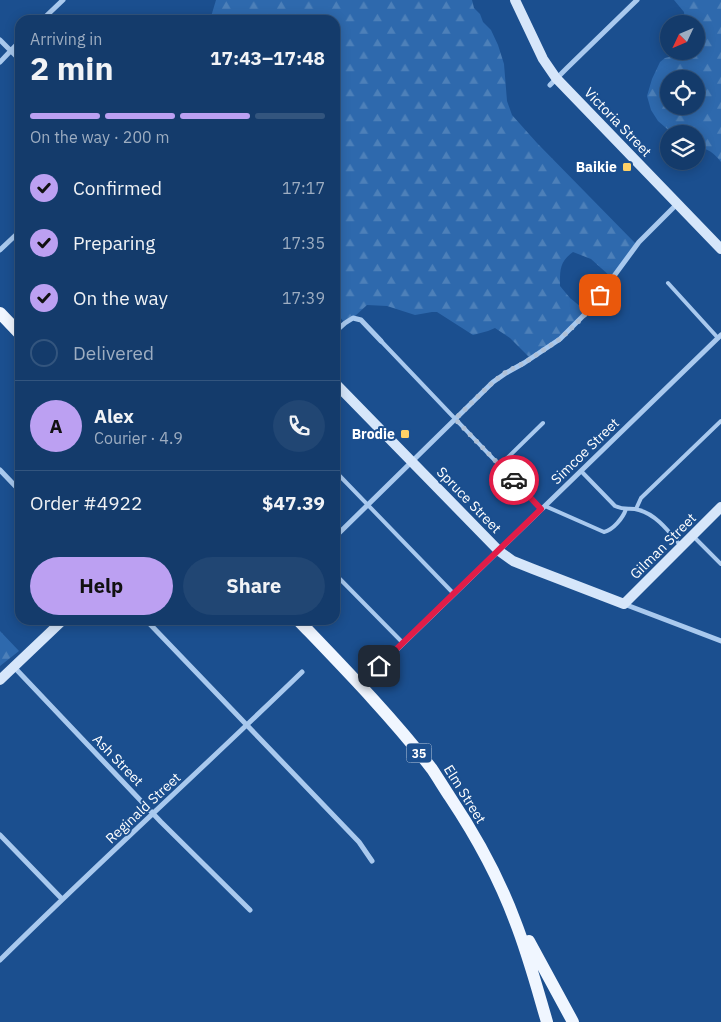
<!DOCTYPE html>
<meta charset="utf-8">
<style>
:root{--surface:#143b6b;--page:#214673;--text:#f1f3f6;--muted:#9dadc1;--line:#33557e;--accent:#bca0f2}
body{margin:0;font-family:"IBM Plex Sans",sans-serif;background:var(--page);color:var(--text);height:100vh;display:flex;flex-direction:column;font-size:19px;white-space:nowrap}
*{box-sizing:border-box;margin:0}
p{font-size:16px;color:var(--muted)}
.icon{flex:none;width:28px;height:28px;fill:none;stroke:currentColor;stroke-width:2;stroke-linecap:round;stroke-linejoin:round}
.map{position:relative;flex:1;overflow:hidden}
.sheet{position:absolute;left:15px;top:15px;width:325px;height:610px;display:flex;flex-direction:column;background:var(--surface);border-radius:15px;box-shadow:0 2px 12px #0003,0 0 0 1px var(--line)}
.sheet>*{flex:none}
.needle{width:32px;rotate:226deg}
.tools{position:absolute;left:660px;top:15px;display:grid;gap:10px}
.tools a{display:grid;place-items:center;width:45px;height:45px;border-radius:50%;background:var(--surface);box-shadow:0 2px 12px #0003,0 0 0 1px var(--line);font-size:25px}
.pin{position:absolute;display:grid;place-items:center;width:42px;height:42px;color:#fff;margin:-21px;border-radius:10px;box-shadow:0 2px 8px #0006}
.courier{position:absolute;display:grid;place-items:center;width:50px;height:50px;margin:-25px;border:4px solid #e11d48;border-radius:50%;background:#fff;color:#222;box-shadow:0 1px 6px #0007}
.headline em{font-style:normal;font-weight:700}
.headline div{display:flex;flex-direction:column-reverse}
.headline{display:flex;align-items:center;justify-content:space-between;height:85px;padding:0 15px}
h1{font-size:32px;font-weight:700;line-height:38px}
.bar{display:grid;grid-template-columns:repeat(4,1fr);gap:8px 5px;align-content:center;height:60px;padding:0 15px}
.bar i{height:6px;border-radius:4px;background:var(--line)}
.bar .active{background:var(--accent)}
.bar p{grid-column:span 4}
.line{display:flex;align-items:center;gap:12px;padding:0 15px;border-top:1px solid var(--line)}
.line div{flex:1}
.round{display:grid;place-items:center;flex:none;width:52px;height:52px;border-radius:26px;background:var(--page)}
ol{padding:0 15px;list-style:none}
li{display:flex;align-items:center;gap:15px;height:55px}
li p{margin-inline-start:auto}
li .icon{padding:5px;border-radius:50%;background:var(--accent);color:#111;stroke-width:4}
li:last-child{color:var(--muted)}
li i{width:28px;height:28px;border:2px solid var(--line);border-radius:50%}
.cta{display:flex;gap:10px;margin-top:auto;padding:10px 15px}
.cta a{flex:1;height:58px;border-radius:30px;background:var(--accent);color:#111;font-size:20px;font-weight:700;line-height:58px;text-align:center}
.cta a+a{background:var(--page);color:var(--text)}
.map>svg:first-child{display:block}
.forest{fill:url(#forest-firs);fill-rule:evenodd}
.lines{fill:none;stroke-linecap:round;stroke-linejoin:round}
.lane{stroke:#a9c9ee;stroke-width:4}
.street{stroke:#a9c9ee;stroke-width:5}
.secondary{stroke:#d6e6fa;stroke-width:10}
.primary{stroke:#f0f6ff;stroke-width:12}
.done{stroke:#afc1d8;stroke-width:5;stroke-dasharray:0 9}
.route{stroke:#e11d48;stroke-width:6}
.poi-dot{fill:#ffd166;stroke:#1b4f8f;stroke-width:2}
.labels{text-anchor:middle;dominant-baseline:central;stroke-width:4;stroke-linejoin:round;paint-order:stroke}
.shield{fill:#1b4f8f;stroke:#bbcadd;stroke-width:1}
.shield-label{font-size:12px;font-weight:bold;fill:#fff}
.street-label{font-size:14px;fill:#fff;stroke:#1b4f8f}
.poi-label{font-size:14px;font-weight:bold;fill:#fff;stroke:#1b4f8f;text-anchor:end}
</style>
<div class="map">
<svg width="721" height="1022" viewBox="0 0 721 1022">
<defs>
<pattern id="forest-firs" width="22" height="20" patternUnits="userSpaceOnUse" patternTransform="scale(1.25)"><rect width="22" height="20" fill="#2e69ad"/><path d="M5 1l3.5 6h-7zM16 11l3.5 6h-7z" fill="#4d80b9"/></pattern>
</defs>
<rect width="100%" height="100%" fill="#1b4f8f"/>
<!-- forest -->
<path class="forest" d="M216,0H472L474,8L480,14L483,22L491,30L498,45L504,64L507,101L512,115L537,143L636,244L611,277L591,259L573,252C559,262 560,271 560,286L570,298L586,311L560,338L529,357L510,338L495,328L488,331L473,335L437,312H432L415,315L387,306L367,305L354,317L343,321L335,311V20H210Z
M674,0H721V162C713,152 709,149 696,147V134H673L658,121L651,110L647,96L652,79L660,62L665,58L677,55L679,51H696V24H685L684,12ZM669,79H696V106H669Z
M0,631L19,651L0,666Z"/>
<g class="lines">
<!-- lane -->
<path class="lane" d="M668,283L718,338
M381,341L541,509
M500,465L543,423
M335,471L454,594
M581,471L615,506C626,511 630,507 639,510C657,515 669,532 681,546
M545,506L604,532C613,530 623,518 626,509
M636,509L641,498L721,421
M694,537L721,564
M335,574L403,643"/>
<!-- street -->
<path class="street" d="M42,20L63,0
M0,40L20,60
M0,62L20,41
M550,85L567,68L637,0
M0,250L20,231
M335,332L345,323L353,318L361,320L381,341
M0,470L20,491
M335,537L493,382L506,373L524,363L560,339L589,310L639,242L677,204
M624,604L721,641
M146,620L359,842L372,861
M14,667L161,822L250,910
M379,667L721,335
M0,835L62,899
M0,960C99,862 202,769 302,672"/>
<!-- secondary -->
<path class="secondary" d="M515,0L543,59L556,78L721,249
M335,383L499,551L513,561L533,569L624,604L721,507
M0,680L63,620"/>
<!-- primary -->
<path class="primary" d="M0,313L20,334
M298,620C344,668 391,716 432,769C438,778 444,788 450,797C476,836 499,878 515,921C528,954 537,988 547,1022
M529,941L573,1022"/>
</g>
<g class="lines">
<!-- done -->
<path class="done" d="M514,480L455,419L493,382L506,372L524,363L560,339L582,318L600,295"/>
<!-- route -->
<path class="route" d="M379,666L541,509L514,480"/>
</g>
<!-- markers -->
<g class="poi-dot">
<rect x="622" y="162" width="10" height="10" rx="2.5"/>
<rect x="400" y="429" width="10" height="10" rx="2.5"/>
</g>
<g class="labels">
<!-- shield labels -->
<rect class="shield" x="406.5" y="743.5" width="25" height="19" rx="4"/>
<g class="shield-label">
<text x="419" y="753">35</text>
</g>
<!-- street labels -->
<g class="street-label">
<text transform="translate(618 122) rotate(46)">Victoria Street</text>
<text transform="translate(585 451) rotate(-44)">Simcoe Street</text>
<text transform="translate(469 500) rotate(46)">Spruce Street</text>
<text transform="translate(663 546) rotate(-45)">Gilman Street</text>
<text transform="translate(118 760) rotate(46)">Ash Street</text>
<text transform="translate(465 794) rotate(58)">Elm Street</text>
<text transform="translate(143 808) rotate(-43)">Reginald Street</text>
</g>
<!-- poi labels -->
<g class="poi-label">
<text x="617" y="167">Baikie</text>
<text x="395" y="434">Brodie</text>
</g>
</g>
</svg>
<div class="tools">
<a><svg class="needle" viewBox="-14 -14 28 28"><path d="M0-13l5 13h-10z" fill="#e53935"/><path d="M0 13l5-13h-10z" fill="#9dadc1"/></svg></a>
<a><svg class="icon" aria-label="locate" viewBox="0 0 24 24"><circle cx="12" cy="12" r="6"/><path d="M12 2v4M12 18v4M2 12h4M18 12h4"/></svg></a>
<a><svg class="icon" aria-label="layers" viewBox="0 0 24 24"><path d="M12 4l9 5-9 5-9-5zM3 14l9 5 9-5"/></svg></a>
</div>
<div class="pin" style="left:600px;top:295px;background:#ea580c"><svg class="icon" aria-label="bag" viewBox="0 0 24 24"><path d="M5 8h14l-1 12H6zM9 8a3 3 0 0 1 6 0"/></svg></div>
<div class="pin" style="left:379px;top:666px;background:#1f2937"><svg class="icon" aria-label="home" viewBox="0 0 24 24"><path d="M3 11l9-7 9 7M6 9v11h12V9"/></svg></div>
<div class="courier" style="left:514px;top:480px"><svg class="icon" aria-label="car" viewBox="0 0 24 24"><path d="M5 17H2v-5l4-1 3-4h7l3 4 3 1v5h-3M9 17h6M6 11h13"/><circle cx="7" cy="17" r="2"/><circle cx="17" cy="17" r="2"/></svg></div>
<section class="sheet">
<div class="headline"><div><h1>2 min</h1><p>Arriving in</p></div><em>17:43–17:48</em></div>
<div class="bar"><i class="active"></i><i class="active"></i><i class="active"></i><i></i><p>On the way · 200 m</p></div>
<ol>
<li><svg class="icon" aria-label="check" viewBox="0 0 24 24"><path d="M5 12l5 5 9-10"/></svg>Confirmed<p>17:17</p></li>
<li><svg class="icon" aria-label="check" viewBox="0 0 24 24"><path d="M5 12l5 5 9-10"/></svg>Preparing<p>17:35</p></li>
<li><svg class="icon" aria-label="check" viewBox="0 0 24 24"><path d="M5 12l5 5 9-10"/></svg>On the way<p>17:39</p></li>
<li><i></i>Delivered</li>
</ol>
<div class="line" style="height:90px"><b class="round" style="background:var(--accent);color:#111">A</b><div><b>Alex</b><p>Courier · 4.9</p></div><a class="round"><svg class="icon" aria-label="phone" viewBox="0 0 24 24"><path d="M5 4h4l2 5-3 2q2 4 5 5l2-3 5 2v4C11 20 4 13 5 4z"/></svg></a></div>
<div class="line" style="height:65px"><div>Order #4922</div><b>$47.39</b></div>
<div class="cta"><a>Help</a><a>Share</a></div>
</section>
</div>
